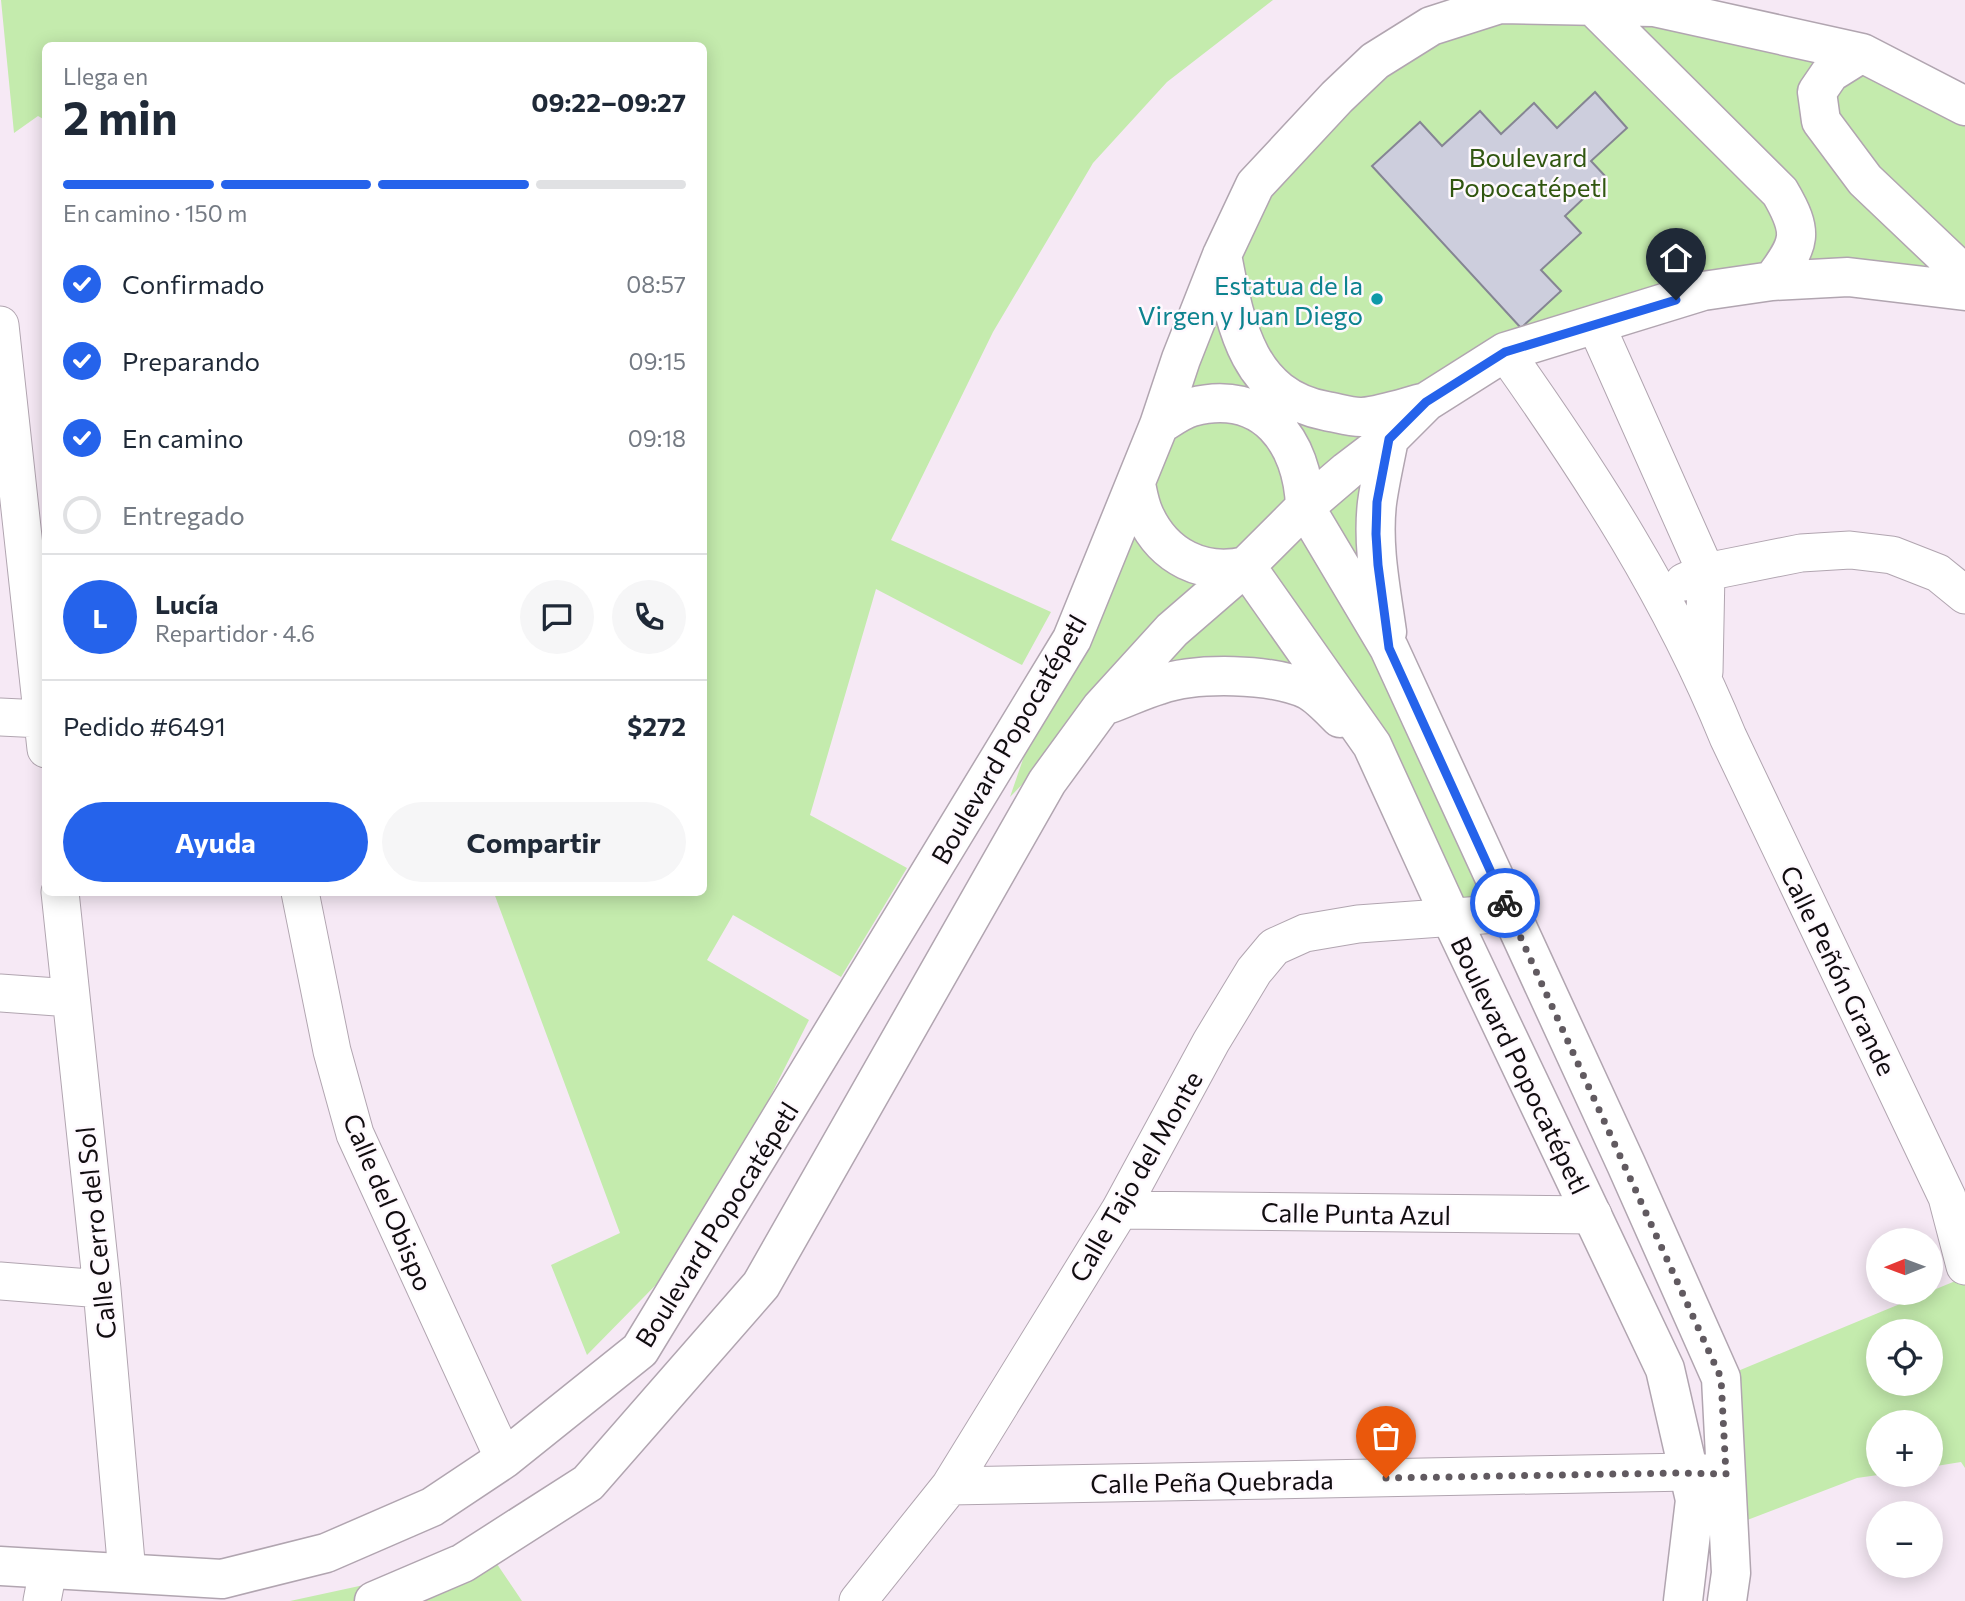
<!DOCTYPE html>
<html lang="es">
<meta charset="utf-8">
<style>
:root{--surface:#fff;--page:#f6f6f7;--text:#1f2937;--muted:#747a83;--line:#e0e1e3;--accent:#2563eb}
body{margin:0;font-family:Commissioner,sans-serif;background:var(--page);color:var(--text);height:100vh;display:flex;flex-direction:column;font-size:26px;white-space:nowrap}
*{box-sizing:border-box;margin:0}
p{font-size:23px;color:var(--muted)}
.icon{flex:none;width:38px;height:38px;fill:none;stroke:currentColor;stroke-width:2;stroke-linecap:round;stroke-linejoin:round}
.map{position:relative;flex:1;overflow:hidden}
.sheet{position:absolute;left:42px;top:42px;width:665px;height:854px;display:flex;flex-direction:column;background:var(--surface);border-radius:10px;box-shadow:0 4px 18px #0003}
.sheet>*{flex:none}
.needle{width:46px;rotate:269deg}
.buttons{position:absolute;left:1866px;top:1228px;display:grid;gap:14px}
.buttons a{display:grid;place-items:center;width:77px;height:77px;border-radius:50%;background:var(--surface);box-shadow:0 4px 18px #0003;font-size:35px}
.pin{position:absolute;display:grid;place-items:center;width:60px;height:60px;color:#fff;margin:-72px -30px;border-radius:50% 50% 50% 0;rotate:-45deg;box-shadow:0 0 7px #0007}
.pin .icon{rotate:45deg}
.courier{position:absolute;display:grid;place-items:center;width:70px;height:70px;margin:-35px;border:5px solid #2563eb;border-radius:50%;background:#fff;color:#222;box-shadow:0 2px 9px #0007}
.summary em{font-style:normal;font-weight:700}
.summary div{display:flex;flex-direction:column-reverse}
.summary{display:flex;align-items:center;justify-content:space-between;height:119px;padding:0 21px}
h1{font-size:46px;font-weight:700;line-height:52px}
.bar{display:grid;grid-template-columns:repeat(4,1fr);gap:10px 7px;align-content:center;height:84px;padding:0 21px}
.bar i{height:9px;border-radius:5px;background:var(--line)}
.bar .on{background:var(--accent)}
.bar p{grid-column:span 4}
.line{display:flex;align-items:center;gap:18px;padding:0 21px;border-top:2px solid var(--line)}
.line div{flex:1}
.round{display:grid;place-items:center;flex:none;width:74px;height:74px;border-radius:37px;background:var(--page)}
ol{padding:0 21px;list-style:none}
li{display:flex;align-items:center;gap:21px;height:77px}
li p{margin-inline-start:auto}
li .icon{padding:7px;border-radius:50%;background:var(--accent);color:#fff;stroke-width:4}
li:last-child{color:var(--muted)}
li i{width:38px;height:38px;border:4px solid var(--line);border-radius:50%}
.cta{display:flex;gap:14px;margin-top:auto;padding:14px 21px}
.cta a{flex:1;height:80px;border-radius:42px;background:var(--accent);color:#fff;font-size:28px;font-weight:700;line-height:80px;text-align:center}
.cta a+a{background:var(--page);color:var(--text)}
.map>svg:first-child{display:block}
.green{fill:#c4ebad;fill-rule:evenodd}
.building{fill:#cdcedd;stroke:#858593;stroke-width:2}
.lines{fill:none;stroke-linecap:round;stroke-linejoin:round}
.street-casing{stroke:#b1a5b0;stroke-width:39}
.secondary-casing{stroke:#b1a5b0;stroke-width:41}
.street{stroke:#fff;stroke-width:37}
.secondary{stroke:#fff;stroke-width:38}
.done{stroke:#615a60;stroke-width:7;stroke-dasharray:0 12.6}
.route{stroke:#2563eb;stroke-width:9}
.culture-dot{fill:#0f9aa8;stroke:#fef9fe;stroke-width:2.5}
.labels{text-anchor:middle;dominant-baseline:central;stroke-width:5;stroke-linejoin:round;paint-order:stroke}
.park-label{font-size:26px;fill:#305610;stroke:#fef9fe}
.culture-label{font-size:26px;fill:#0d838f;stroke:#fef9fe;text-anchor:end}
.street-label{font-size:26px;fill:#110d10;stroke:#fef9fe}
</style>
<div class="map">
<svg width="1965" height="1601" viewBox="0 0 1965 1601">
<rect width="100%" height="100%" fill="#f6e9f5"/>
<!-- green -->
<path class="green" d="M1,0H1273L1167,82L1093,163L993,332L891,540L1051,612L1022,665L876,589L810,815L907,868L841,977L733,915L707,960L809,1020L695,1245L587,1355L551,1265L620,1233L494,893L704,892V46H46L45,120L38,116L14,133Z
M1501,6L1656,11L1965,106V291L1848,277L1485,362L1385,437L1374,563L1503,909L1451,906L1375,742L1249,663L1099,706L1010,797L1051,678L1225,254L1371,63Z
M1965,1277V1468L1961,1462L1930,1467V1423H1878V1475L1857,1478L1729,1527L1721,1378ZM1878,1332H1930V1384H1878Z
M476,1533L522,1601H290L401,1577Z"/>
<!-- building -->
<path class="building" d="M1595,92L1627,128L1591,161L1606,177L1565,216L1581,233L1541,270L1561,291L1521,328L1372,166L1420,122L1442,146L1480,111L1501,134L1534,103L1557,128Z"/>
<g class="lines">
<!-- street casing -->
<g class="street-casing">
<path id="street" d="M0,325L46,749
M1596,325L1706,572L1704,672
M1505,352C1592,475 1671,597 1728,737L1947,1197L1965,1266
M1684,582L1706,572L1801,553L1850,550L1892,555L1938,573L1965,595
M0,717L42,719
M60,892L102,1289L127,1573
M300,892L332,1051L355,1134L504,1459
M0,993L71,998
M1120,1210L1593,1215
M0,1281L102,1289
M950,1486L1689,1472L1719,1474
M42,1601L48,1570
M858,1601L950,1486L1120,1210L1211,1042L1254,971L1274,947L1305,933L1358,924L1510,913"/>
</g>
<!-- secondary casing -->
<g class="secondary-casing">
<path id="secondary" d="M1593,6L1780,192C1804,233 1801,243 1772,281
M1862,53L1830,73L1817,92L1821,121L1865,180L1965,275
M1222,255C1235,322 1246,396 1326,411C1338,413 1352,418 1363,417C1384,415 1406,407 1426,402
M1159,425C1169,419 1181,410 1192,407C1264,388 1303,442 1305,507L1389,648L1626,1164L1721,1378L1731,1573L1727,1601
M1136,484C1138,494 1140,506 1145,516C1164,557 1203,576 1246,566L1372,745L1451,918L1665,1369L1695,1500L1683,1601
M1387,632C1381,589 1372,546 1377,503C1380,481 1385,460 1389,439
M1109,704C1126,698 1142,690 1159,685C1197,672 1271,673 1308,690C1319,696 1331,709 1340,718
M0,1566L222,1579L326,1553L432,1507L504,1459L640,1350L1072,639L1159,425L1181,359L1222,255L1255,185L1337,97L1375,61L1431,26L1500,4L1654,7L1862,53L1965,106
M374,1601L463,1563L588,1483L761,1285L1047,782L1101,708L1172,630L1246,566L1305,507L1347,471L1389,439L1426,402L1505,352L1703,291L1772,281L1848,277L1965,291"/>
</g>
<!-- street -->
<use href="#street" class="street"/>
<!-- secondary -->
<use href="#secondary" class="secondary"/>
</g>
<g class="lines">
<!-- done -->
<path class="done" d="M1386,1478L1674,1473L1726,1474L1721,1378L1505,903"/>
<!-- route -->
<path class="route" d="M1505,903L1389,648L1378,565L1376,534L1377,502L1389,439L1426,402L1505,352L1676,300"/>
</g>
<!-- markers -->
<circle class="culture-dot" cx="1377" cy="299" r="7"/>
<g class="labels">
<!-- park labels -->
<g class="park-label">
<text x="1528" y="156">Boulevard<tspan x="1528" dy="30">Popocatépetl</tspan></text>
</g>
<!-- culture labels -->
<g class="culture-label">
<text x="1363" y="284">Estatua de la<tspan x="1363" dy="30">Virgen y Juan Diego</tspan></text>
</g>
<!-- street labels -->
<g class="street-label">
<text transform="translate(1008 739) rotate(-60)">Boulevard Popocatépetl</text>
<text transform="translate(1839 970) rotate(64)">Calle Peñón Grande</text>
<text transform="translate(1521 1065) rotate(64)">Boulevard Popocatépetl</text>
<text transform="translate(1135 1176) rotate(-60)">Calle Tajo del Monte</text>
<text transform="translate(389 1202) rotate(67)">Calle del Obispo</text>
<text transform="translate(1356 1213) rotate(1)">Calle Punta Azul</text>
<text transform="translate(716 1224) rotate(-58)">Boulevard Popocatépetl</text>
<text transform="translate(95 1233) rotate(-96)">Calle Cerro del Sol</text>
<text transform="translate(1212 1481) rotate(-1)">Calle Peña Quebrada</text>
</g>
</g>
</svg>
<div class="buttons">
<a><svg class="needle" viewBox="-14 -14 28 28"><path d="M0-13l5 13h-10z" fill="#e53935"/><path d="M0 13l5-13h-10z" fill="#747a83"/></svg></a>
<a><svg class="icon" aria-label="locate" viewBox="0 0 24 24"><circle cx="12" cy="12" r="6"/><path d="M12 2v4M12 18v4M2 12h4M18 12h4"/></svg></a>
<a>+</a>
<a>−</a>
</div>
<div class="pin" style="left:1386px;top:1478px;background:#ea580c"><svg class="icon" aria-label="bag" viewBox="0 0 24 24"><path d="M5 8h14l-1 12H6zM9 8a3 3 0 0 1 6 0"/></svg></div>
<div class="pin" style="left:1676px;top:300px;background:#1f2937"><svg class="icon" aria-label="home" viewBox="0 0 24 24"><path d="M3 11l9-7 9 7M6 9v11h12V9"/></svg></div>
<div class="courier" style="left:1505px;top:903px"><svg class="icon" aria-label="bike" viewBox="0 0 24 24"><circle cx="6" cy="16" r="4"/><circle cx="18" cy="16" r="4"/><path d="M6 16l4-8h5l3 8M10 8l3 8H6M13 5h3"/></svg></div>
<section class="sheet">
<div class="summary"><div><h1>2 min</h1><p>Llega en</p></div><em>09:22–09:27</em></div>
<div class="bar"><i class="on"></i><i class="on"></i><i class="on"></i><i></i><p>En camino · 150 m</p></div>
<ol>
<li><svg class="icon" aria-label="check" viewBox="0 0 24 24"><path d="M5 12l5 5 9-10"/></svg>Confirmado<p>08:57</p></li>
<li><svg class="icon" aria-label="check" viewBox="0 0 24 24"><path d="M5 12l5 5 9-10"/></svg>Preparando<p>09:15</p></li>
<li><svg class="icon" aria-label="check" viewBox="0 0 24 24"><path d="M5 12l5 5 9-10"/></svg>En camino<p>09:18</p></li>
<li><i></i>Entregado</li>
</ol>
<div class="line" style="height:126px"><b class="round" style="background:var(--accent);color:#fff">L</b><div><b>Lucía</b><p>Repartidor · 4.6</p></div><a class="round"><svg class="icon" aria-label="chat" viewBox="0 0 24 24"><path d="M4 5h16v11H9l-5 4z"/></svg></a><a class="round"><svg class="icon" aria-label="phone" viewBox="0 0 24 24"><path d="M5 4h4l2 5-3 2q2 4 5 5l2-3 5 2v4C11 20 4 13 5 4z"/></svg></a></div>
<div class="line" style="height:91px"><div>Pedido #6491</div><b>$272</b></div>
<div class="cta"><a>Ayuda</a><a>Compartir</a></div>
</section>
</div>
